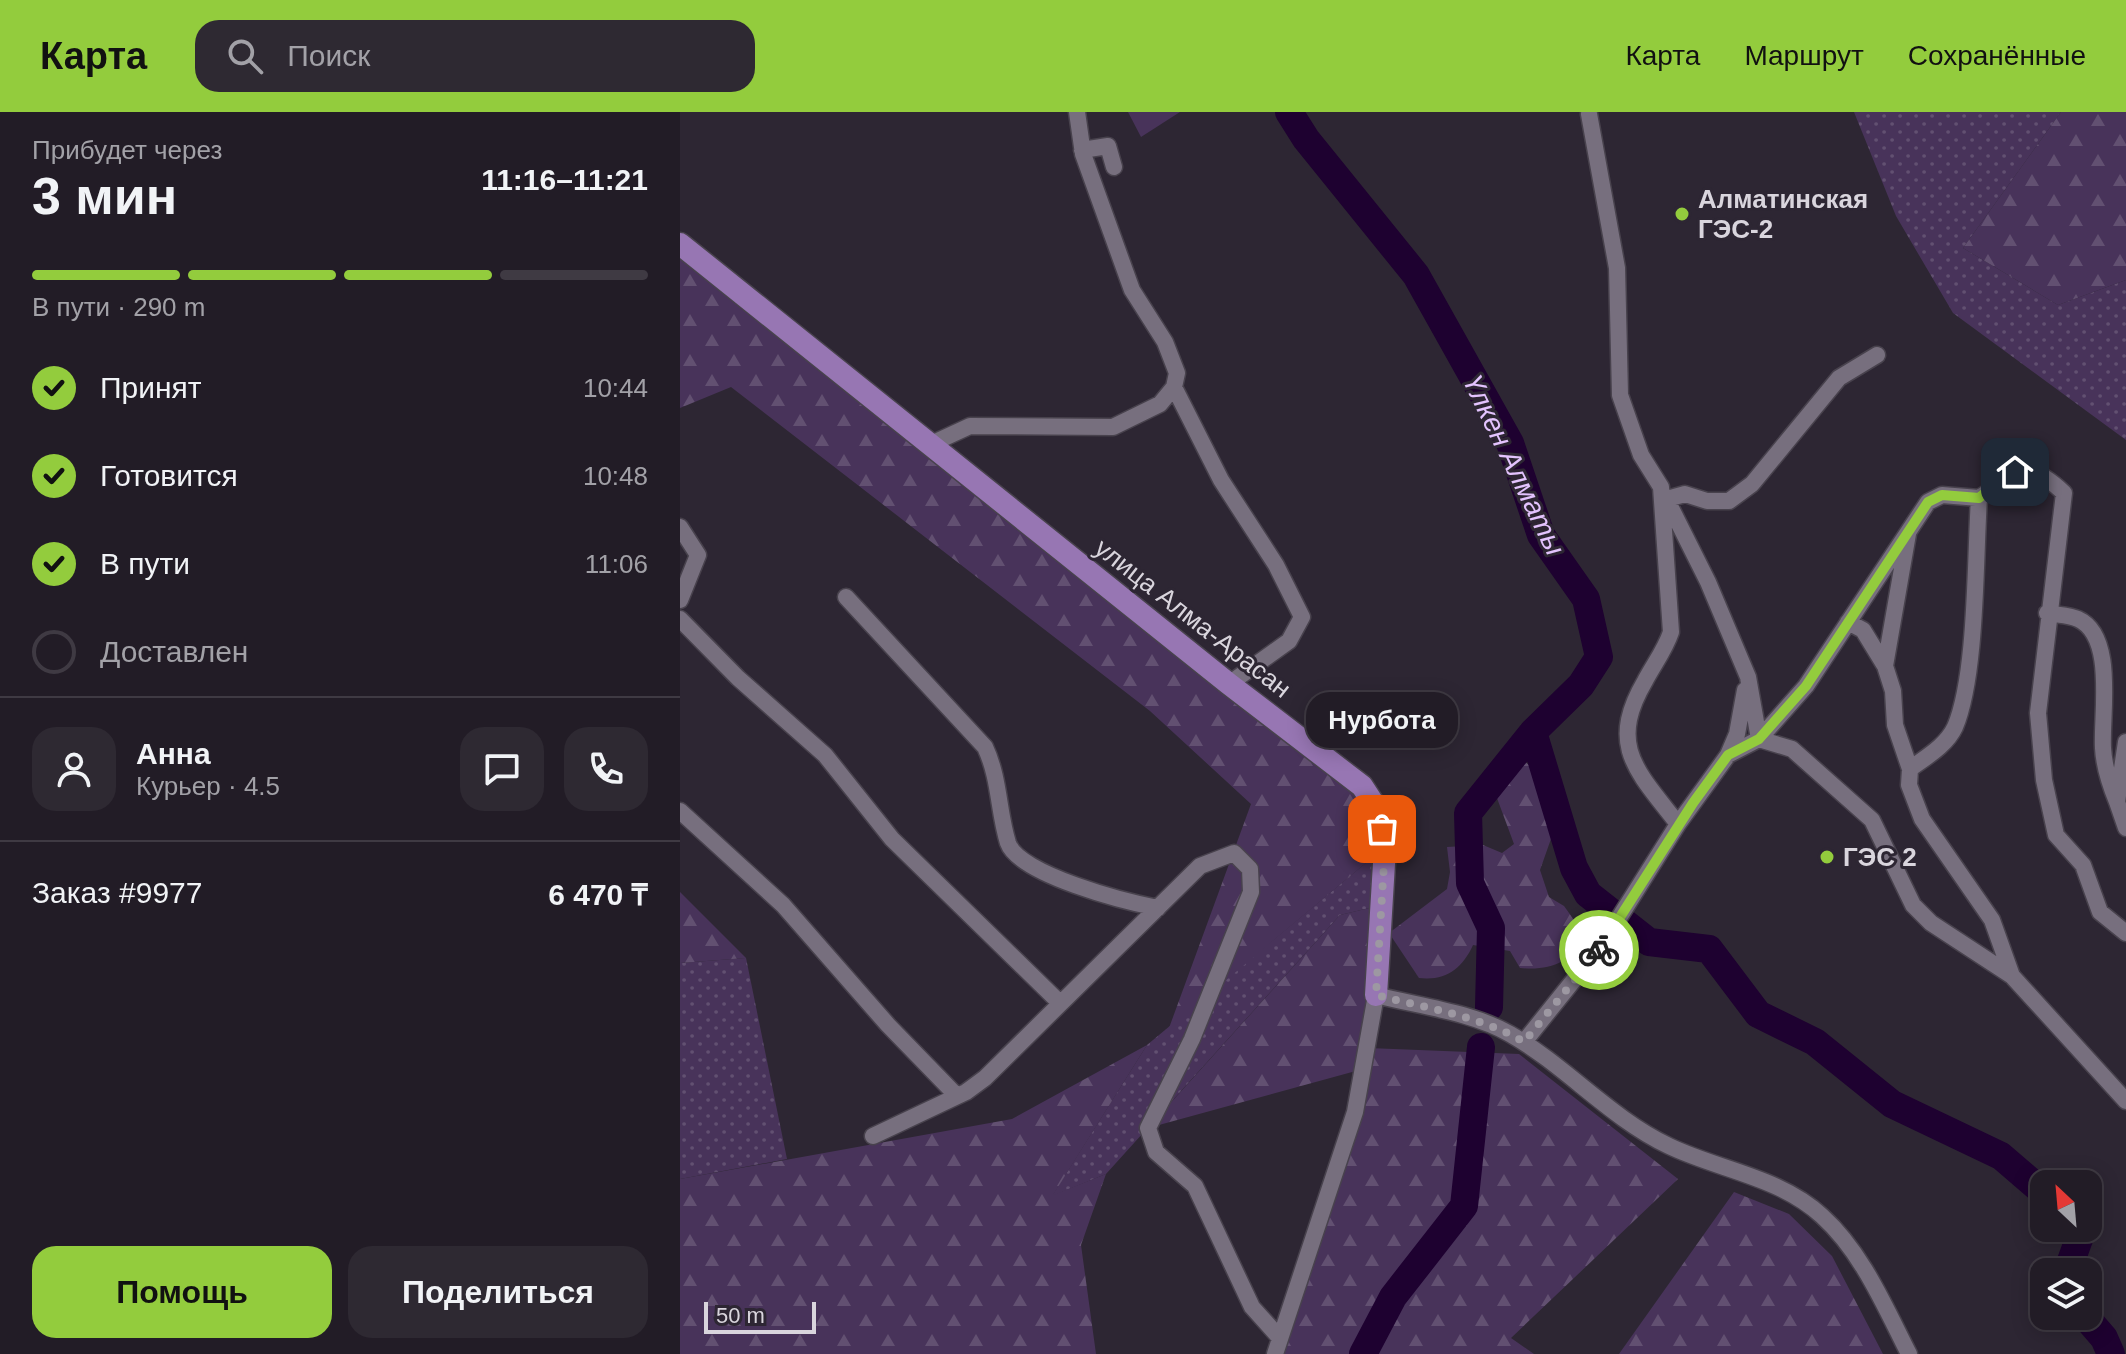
<!DOCTYPE html>
<html lang="ru">
<meta charset="utf-8">
<style>
:root{--surface:#221c26;--page:#2e2932;--text:#f1f3f6;--muted:#a2a1a7;--line:#3f3a43;--accent:#93cc3d}
body{margin:0;font-family:Arial,sans-serif;background:var(--page);color:var(--text);height:100vh;display:flex;flex-direction:column;font-size:30px;white-space:nowrap}
*{box-sizing:border-box;margin:0}
p{font-size:26px;color:var(--muted)}
.icon{flex:none;width:44px;height:44px;fill:none;stroke:currentColor;stroke-width:2;stroke-linecap:round;stroke-linejoin:round}
.map{position:relative;flex:1;overflow:hidden}
.details{display:flex;flex-direction:column;background:var(--surface);width:680px}
.details>*{flex:none}
.needle{width:52px;rotate:334deg}
.tools{position:absolute;left:1350px;top:1058px;display:grid;gap:16px}
.tools a{display:grid;place-items:center;width:72px;height:72px;border-radius:16px;background:var(--surface);box-shadow:0 4px 20px #0003,0 0 0 2px var(--line);font-size:40px}
.scale{position:absolute;left:24px;bottom:20px;width:112px;box-sizing:border-box;padding-left:8px;border:4px solid #d9d5dd;border-top:0;font-size:22px;line-height:28px;white-space:nowrap;color:#d9d5dd;-webkit-text-stroke:6px #2d2633;paint-order:stroke}
.pin{position:absolute;display:grid;place-items:center;width:68px;height:68px;color:#fff;margin:-34px;border-radius:16px;box-shadow:0 4px 12px #0006}
.courier{position:absolute;display:grid;place-items:center;width:80px;height:80px;margin:-40px;border:6px solid #93cc3d;border-radius:50%;background:#fff;color:#222;box-shadow:0 2px 10px #0007}
.bubble{position:absolute;height:56px;border-radius:24px;background:var(--surface);box-shadow:0 4px 20px #0003,0 0 0 2px var(--line);font-size:26px;font-weight:800;line-height:56px;text-align:center}
.summary em{font-style:normal;font-weight:800}
.summary div{display:flex;flex-direction:column-reverse}
.summary{display:flex;align-items:center;justify-content:space-between;height:136px;padding:0 32px}
h1{font-size:52px;font-weight:800;line-height:60px}
.bar{display:grid;grid-template-columns:repeat(4,1fr);gap:12px 8px;align-content:center;height:96px;padding:0 32px}
.bar i{height:10px;border-radius:6px;background:var(--line)}
.bar .on{background:var(--accent)}
.bar p{grid-column:span 4}
.line{display:flex;align-items:center;gap:20px;padding:0 32px;border-top:2px solid var(--line)}
.line div{flex:1}
.round{display:grid;place-items:center;flex:none;width:84px;height:84px;border-radius:24px;background:var(--page)}
ol{padding:0 32px;list-style:none}
li{display:flex;align-items:center;gap:24px;height:88px}
li p{margin-inline-start:auto}
li .icon{padding:8px;border-radius:50%;background:var(--accent);color:#111;stroke-width:4}
li:last-child{color:var(--muted)}
li i{width:44px;height:44px;border:4px solid var(--line);border-radius:50%}
.primary-button{display:flex;gap:16px;margin-top:auto;padding:16px 32px}
.primary-button a{flex:1;height:92px;border-radius:24px;background:var(--accent);color:#111;font-size:32px;font-weight:800;line-height:92px;text-align:center}
.primary-button a+a{background:var(--page);color:var(--text)}
header{display:flex;align-items:center;gap:48px;box-sizing:border-box;height:112px;padding:0 40px;background:var(--accent);color:#111}
header strong{font-size:38px}
nav{display:flex;gap:44px;margin-inline-start:auto;font-size:28px}
.search{width:560px;height:72px;background:var(--page);display:flex;align-items:center;gap:20px;box-sizing:border-box;padding:0 28px;border-radius:24px;color:var(--muted);font-size:30px}
main{display:flex;flex:1;min-height:0}
.map>svg:first-child{display:block}
.green{fill:url(#green-dots)}
.forest{fill:url(#forest-firs)}
.pitch{fill:#48335a}
.lines{fill:none;stroke-linecap:round;stroke-linejoin:round}
.river{stroke:#1e0130;stroke-width:28}
.minor-casing{stroke:#48424d;stroke-width:19}
.major-casing{stroke:#48424d;stroke-width:25}
.minor{stroke:#776f7e;stroke-width:16}
.major{stroke:#9776b3;stroke-width:22}
.done{stroke:#9d98a2;stroke-width:8;stroke-dasharray:0 14.4}
.route{stroke:#93cc3d;stroke-width:10}
.poi-dot{fill:#93cc3d;stroke:#2d2633;stroke-width:3}
.labels{text-anchor:middle;dominant-baseline:central;stroke-width:6;stroke-linejoin:round;paint-order:stroke}
.poi-label{font-size:26px;font-weight:bold;fill:#d9d5dd;stroke:#2d2633;text-anchor:start}
.street-label{font-size:26px;fill:#d9d5dd;stroke:#2d2633}
.water-label{font-size:28px;font-style:italic;fill:#e3c3fe;stroke:#2d2633}
</style>
<header>
<strong>Карта</strong>
<div class="search"><svg class="icon" aria-label="search" viewBox="0 0 24 24"><circle cx="10" cy="10" r="6"/><path d="M15 15l6 6"/></svg>Поиск</div>
<nav><a>Карта</a><a>Маршрут</a><a>Сохранённые</a></nav>
</header>
<main>
<section class="details">
<div class="summary"><div><h1>3 мин</h1><p>Прибудет через</p></div><em>11:16–11:21</em></div>
<div class="bar"><i class="on"></i><i class="on"></i><i class="on"></i><i></i><p>В пути · 290 m</p></div>
<ol>
<li><svg class="icon" aria-label="check" viewBox="0 0 24 24"><path d="M5 12l5 5 9-10"/></svg>Принят<p>10:44</p></li>
<li><svg class="icon" aria-label="check" viewBox="0 0 24 24"><path d="M5 12l5 5 9-10"/></svg>Готовится<p>10:48</p></li>
<li><svg class="icon" aria-label="check" viewBox="0 0 24 24"><path d="M5 12l5 5 9-10"/></svg>В пути<p>11:06</p></li>
<li><i></i>Доставлен</li>
</ol>
<div class="line" style="height:144px"><a class="round"><svg class="icon" aria-label="person" viewBox="0 0 24 24"><circle cx="12" cy="8" r="4"/><path d="M4 21q1-7 8-7t8 7"/></svg></a><div><b>Анна</b><p>Курьер · 4.5</p></div><a class="round"><svg class="icon" aria-label="chat" viewBox="0 0 24 24"><path d="M4 5h16v11H9l-5 4z"/></svg></a><a class="round"><svg class="icon" aria-label="phone" viewBox="0 0 24 24"><path d="M5 4h4l2 5-3 2q2 4 5 5l2-3 5 2v4C11 20 4 13 5 4z"/></svg></a></div>
<div class="line" style="height:104px"><div>Заказ #9977</div><b>6 470 ₸</b></div>
<div class="primary-button"><a>Помощь</a><a>Поделиться</a></div>
</section>
<div class="map">
<svg width="1446" height="1242" viewBox="0 0 1446 1242">
<defs>
<pattern id="green-dots" width="8" height="8" patternUnits="userSpaceOnUse" patternTransform="scale(2)"><rect width="8" height="8" fill="#48335a"/><path d="M2 2h.1M6 6h.1" fill="none" stroke="#625071" stroke-width="1.8" stroke-linecap="round"/></pattern>
<pattern id="forest-firs" width="22" height="20" patternUnits="userSpaceOnUse" patternTransform="scale(2)"><rect width="22" height="20" fill="#48335a"/><path d="M5 1l3.5 6h-7zM16 11l3.5 6h-7z" fill="#625071"/></pattern>
</defs>
<rect width="100%" height="100%" fill="#2d2633"/>
<!-- green -->
<path class="green" d="M1174,0H1381L1283,136L1378,193L1446,168V328L1273,201L1216,104Z
M705,735L702,793L660,803L426,1062L372,1084L467,933Z
M66,846L107,1047L0,1067V851Z"/>
<!-- forest -->
<path class="forest" d="M1381,0H1446V168L1378,193L1283,136Z
M0,132L666,659L705,735L489,916L571,692L470,599L51,275L0,296Z
M844,649L854,657L872,724L860,758L869,785L884,794L907,826C890,850 870,859 840,856L830,839L793,833C782,857 766,869 739,866L709,821L767,777L770,760L767,735L803,733L822,741L834,732L814,678Z
M0,780L66,846L0,851Z
M702,793L688,936L839,942L998,1067L831,1226L854,1242H597L683,957L468,1016L660,803Z
M467,933L373,1083L426,1062L401,1133L416,1242H0V1067L332,1007Z
M1054,1080L1109,1102L1152,1144L1203,1242H939Z"/>
<!-- pitch -->
<path class="pitch" d="M448,0H500L461,25Z"/>
<g class="lines">
<!-- river -->
<path class="river" d="M609,0L626,27L736,163L830,331L861,423L906,487L919,545L901,573L853,620L894,756L908,782L969,830L1029,837L1078,902L1135,930L1212,992L1321,1044L1364,1081
M809,895L811,816L790,771L788,701L853,620
M1387,1160L1403,1116
M1405,1204L1424,1226L1431,1242
M683,1242L713,1185L784,1094L801,935"/>
<!-- minor casing -->
<g class="minor-casing">
<path id="minor" d="M909,2L937,156L940,283L961,343L981,375L991,520C985,538 974,552 965,569C927,634 957,659 998,712
M402,38L428,34L434,55
M494,275L541,368L596,453L622,505L609,529L549,572
M249,333L290,314L433,315L480,292L494,275L497,261L485,230L452,178L403,42L397,0
M985,384L1028,470L1068,565L1079,627
M987,387L1005,382L1027,389H1049L1072,372L1159,266L1197,243
M0,415L18,443L0,488
M1228,422L1205,554L1213,579L1215,613L1230,657L1229,673L1242,707L1312,808L1332,864
M166,485L305,635C320,667 318,699 328,731C339,763 447,790 478,796
M1367,501C1377,503 1390,503 1398,507C1436,524 1421,603 1423,636C1424,655 1430,673 1437,690
M0,507L58,566L145,643L212,727L380,891
M1168,510L1183,518L1205,554
M1079,627L1112,637L1192,708L1233,793L1251,811L1332,864L1446,989
M1446,630L1437,690L1446,716
M1048,643L1057,622L1065,578
M1230,657C1246,645 1266,634 1275,615C1297,563 1295,446 1299,386
M0,699L103,793L208,913L277,984
M844,930L922,833L998,712L1048,643L1079,627L1126,574L1248,390L1262,383L1299,386C1336,363 1343,342 1384,381L1358,601L1364,668L1376,723L1403,753L1420,800L1446,821
M193,1024L286,980L305,966L520,754L554,741L570,757L571,780L512,927L468,1016L476,1040L515,1074L572,1195L599,1225
M595,1242L675,1000L696,883C738,894 792,900 830,922C886,954 930,1006 989,1034C1039,1058 1100,1065 1142,1104C1182,1140 1205,1195 1229,1242"/>
</g>
<!-- major casing -->
<g class="major-casing">
<path id="major" d="M0,132L549,572L682,674L699,700L705,735L696,883"/>
</g>
<!-- minor -->
<use href="#minor" class="minor"/>
<!-- major -->
<use href="#major" class="major"/>
</g>
<g class="lines">
<!-- done -->
<path class="done" d="M702,717L705,735L696,883C745,896 801,904 844,930L919,838"/>
<!-- route -->
<path class="route" d="M919,838L1013,691L1048,643L1079,627L1126,574L1248,390L1262,383L1299,386L1327,362L1335,360"/>
</g>
<!-- markers -->
<g class="poi-dot">
<circle cx="1002" cy="102" r="8"/>
<circle cx="1147" cy="745" r="8"/>
</g>
<g class="labels">
<!-- poi labels -->
<g class="poi-label">
<text x="1018" y="87">Алматинская<tspan x="1018" dy="30">ГЭС-2</tspan></text>
<text x="1163" y="745">ГЭС 2</text>
</g>
<!-- street labels -->
<g class="street-label">
<text transform="translate(513 506) rotate(38)">улица Алма-Арасан</text>
</g>
<!-- water labels -->
<g class="water-label">
<text transform="translate(834 353) rotate(64)">Үлкен Алматы</text>
</g>
</g>
</svg>
<div class="tools">
<a><svg class="needle" viewBox="-14 -14 28 28"><path d="M0-13l5 13h-10z" fill="#e53935"/><path d="M0 13l5-13h-10z" fill="#a2a1a7"/></svg></a>
<a><svg class="icon" aria-label="layers" viewBox="0 0 24 24"><path d="M12 4l9 5-9 5-9-5zM3 14l9 5 9-5"/></svg></a>
</div>
<div class="scale">50 m</div>
<div class="pin" style="left:702px;top:717px;background:#ea580c"><svg class="icon" aria-label="bag" viewBox="0 0 24 24"><path d="M5 8h14l-1 12H6zM9 8a3 3 0 0 1 6 0"/></svg></div>
<div class="pin" style="left:1335px;top:360px;background:#1f2937"><svg class="icon" aria-label="home" viewBox="0 0 24 24"><path d="M3 11l9-7 9 7M6 9v11h12V9"/></svg></div>
<div class="courier" style="left:919px;top:838px"><svg class="icon" aria-label="bike" viewBox="0 0 24 24"><circle cx="6" cy="16" r="4"/><circle cx="18" cy="16" r="4"/><path d="M6 16l4-8h5l3 8M10 8l3 8H6M13 5h3"/></svg></div>
<div class="bubble" style="left:626px;top:580px;width:152px">Нурбота</div>
</div>
</main>
